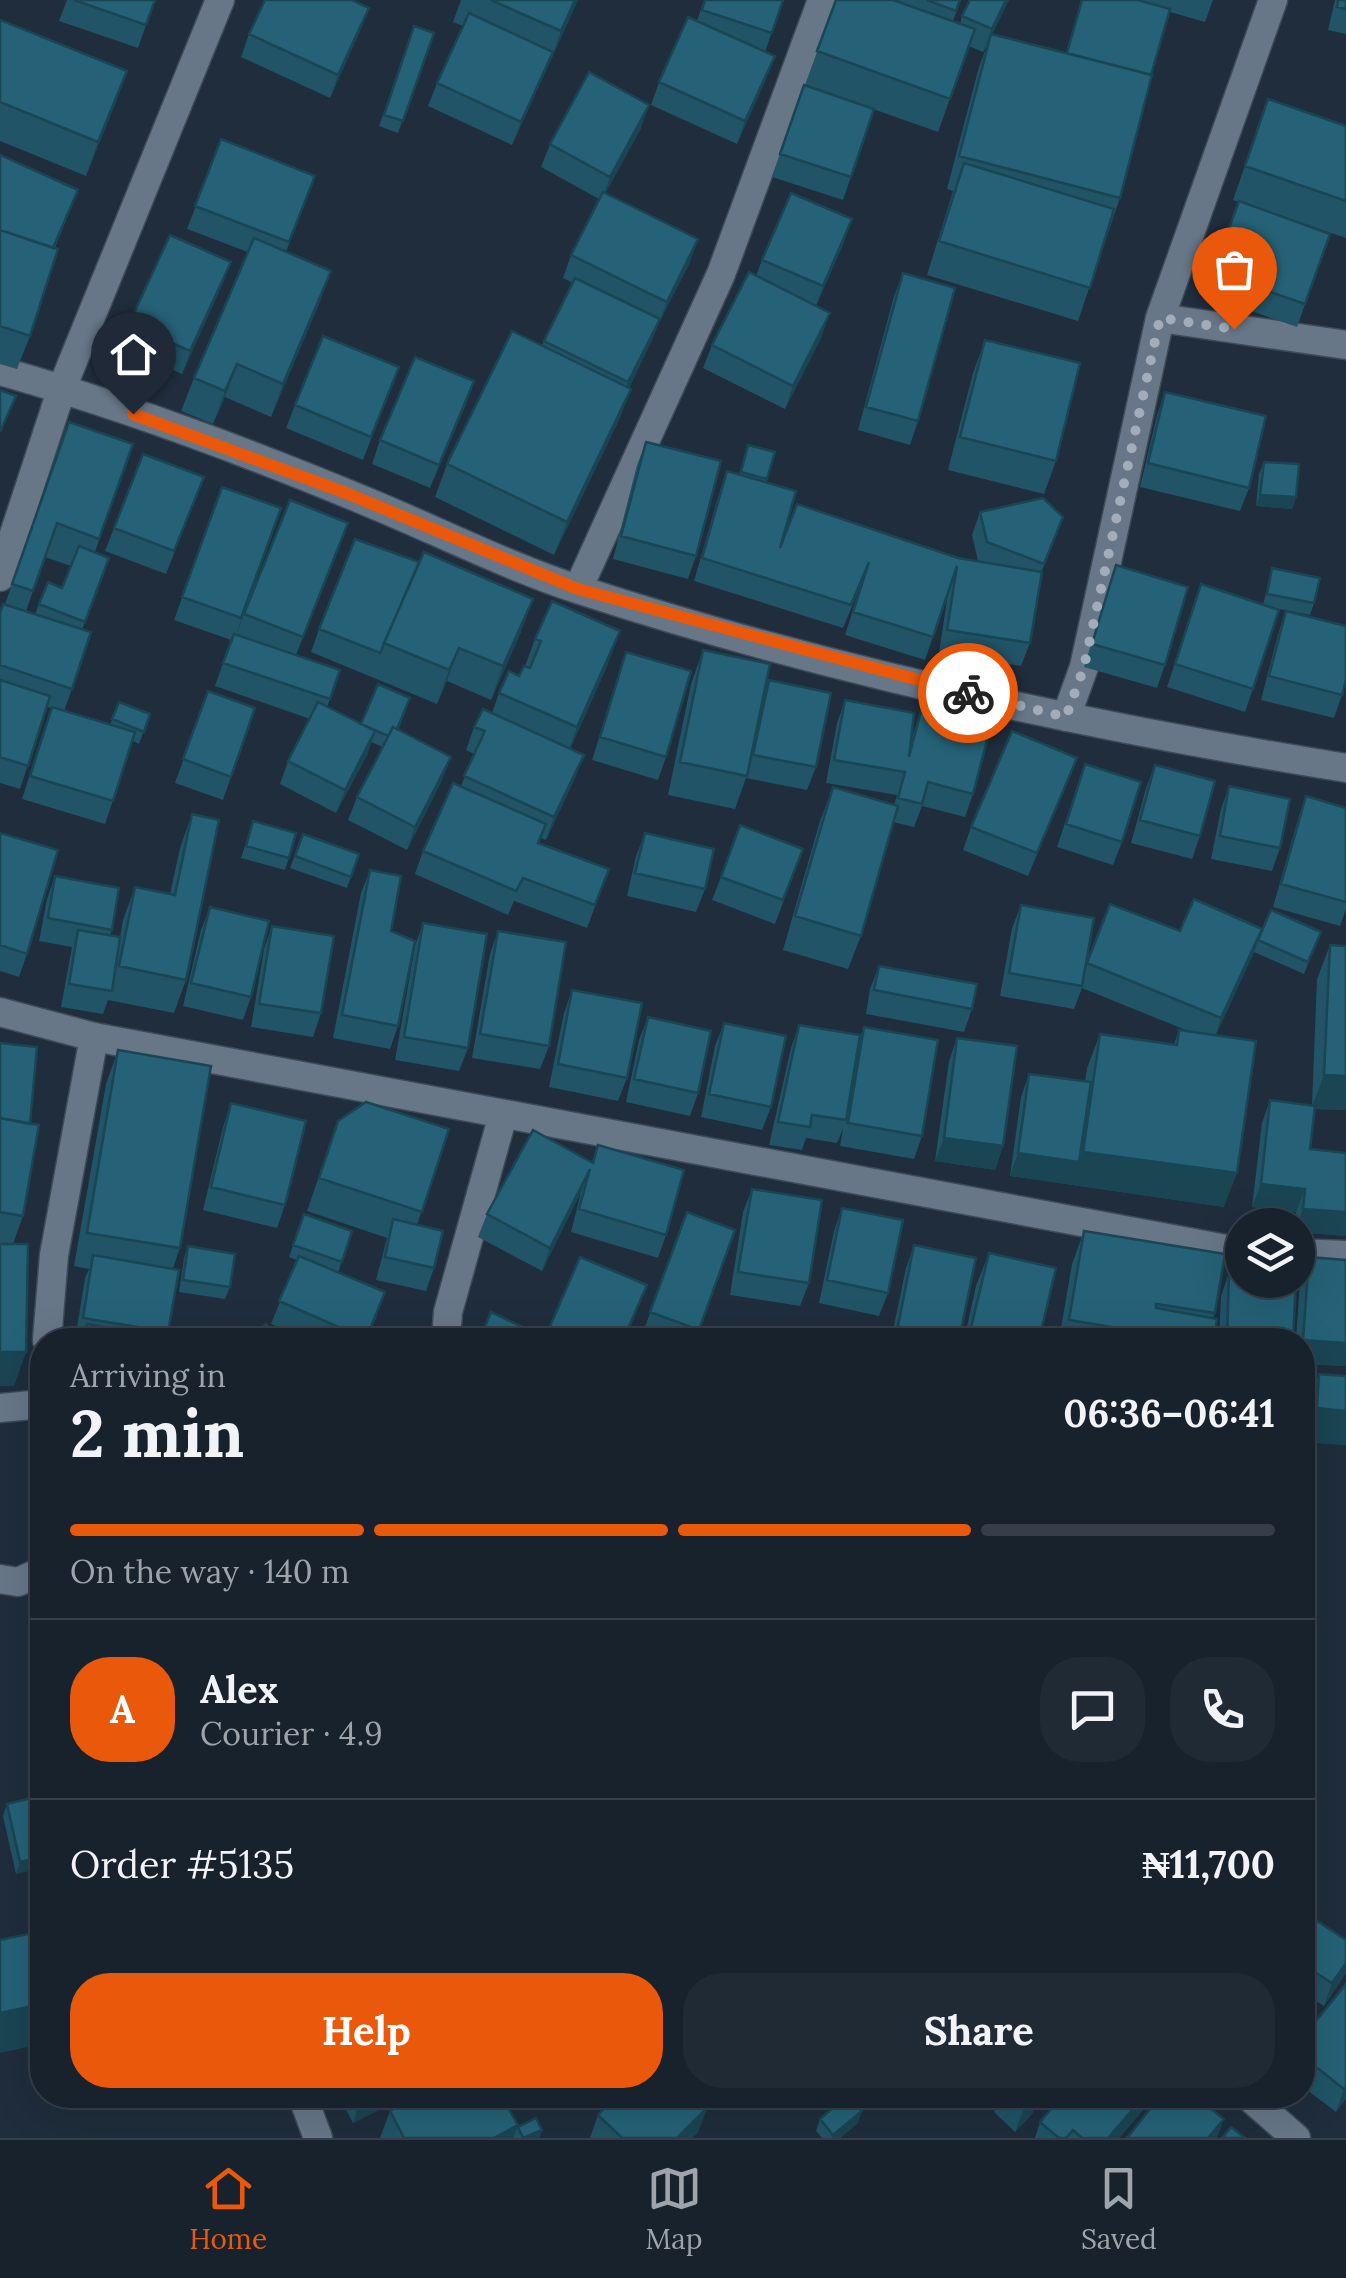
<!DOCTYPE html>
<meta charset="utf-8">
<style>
:root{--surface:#17222d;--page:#202a35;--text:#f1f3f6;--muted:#9ea4aa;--line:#363f49;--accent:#ea580c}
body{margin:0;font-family:Lora,serif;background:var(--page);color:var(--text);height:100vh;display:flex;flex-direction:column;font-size:38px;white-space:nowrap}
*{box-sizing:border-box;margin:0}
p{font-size:32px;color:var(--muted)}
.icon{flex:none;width:55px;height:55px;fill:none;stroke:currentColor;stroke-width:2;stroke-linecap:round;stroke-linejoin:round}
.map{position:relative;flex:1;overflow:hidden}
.sheet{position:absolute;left:30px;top:1328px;width:1285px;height:780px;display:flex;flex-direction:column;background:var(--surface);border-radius:40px;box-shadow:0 10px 40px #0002,0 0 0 2px var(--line)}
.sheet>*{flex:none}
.fabs{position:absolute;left:1225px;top:1208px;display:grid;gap:20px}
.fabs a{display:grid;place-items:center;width:90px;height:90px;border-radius:50%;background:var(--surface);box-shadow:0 10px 40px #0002,0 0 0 2px var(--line);font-size:50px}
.pin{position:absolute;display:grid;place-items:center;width:85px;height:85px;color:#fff;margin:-102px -42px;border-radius:50% 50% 50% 0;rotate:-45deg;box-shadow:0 0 10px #0007}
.pin .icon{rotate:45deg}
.courier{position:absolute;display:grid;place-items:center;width:100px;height:100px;margin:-50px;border:8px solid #ea580c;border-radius:50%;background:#fff;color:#222;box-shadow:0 2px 12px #0007}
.summary em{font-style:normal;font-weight:700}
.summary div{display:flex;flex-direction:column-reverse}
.summary{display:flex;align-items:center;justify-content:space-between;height:170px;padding:0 40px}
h1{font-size:65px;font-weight:700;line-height:75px}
.bar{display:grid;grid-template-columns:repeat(4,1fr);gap:15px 10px;align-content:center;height:120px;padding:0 40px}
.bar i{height:12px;border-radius:8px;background:var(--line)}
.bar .on{background:var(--accent)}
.bar p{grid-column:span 4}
.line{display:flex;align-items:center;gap:25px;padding:0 40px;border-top:2px solid var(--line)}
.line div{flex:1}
.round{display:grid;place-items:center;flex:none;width:105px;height:105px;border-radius:40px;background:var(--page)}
.cta{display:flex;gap:20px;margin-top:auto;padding:20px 40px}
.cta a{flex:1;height:115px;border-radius:40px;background:var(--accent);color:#fff;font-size:40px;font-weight:700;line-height:115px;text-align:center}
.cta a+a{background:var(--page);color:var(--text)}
.menu{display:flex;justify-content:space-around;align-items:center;height:140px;border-top:2px solid var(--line);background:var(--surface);font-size:28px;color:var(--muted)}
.menu a{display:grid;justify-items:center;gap:5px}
.menu .on{color:var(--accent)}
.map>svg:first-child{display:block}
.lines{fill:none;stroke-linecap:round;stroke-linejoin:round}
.minor-casing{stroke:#3e4a57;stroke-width:31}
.tertiary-casing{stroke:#3e4a57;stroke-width:31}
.minor{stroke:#677788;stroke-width:28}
.tertiary{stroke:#677788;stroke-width:28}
.wall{fill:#205466;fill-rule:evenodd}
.shaded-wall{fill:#1a4553}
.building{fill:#256277;stroke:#1a4553;stroke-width:2.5}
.done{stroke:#a2adb9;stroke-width:10;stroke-dasharray:0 18}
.route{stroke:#ea580c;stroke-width:12}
</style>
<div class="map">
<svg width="1346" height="2138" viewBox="0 0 1346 2138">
<rect width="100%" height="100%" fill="#1f2d3c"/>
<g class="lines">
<!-- minor casing -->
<g class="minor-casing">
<path id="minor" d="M1160,318L1346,345
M0,371C125,406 250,453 370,503C440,532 509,567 580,590C825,670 1092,727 1346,768
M0,577L62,388L220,0
M578,589L721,274L822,0
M1066,717L1084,667L1160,318L1273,0
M47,1340L54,1255L94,1037
M446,1340L448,1312L503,1115
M0,1408L42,1404
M0,1579L18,1582L42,1571
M302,2095L318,2138
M1247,2095L1296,2138"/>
</g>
<!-- tertiary casing -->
<g class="tertiary-casing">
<path id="tertiary" d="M0,1012L94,1037L1242,1252
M1298,1253L1346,1255"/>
</g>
<!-- minor -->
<use href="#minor" class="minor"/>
<!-- tertiary -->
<use href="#tertiary" class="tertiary"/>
</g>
<!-- wall -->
<path class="wall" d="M67,0H155L138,48L59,21Z
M461,0H578L512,145L428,106L437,83L463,26L453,22Z
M704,0H783L765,52L766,79L737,144L651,105L659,82L697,21Z
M836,0H961L953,21L960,24L962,16L1009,0L992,34L1066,53L1081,0H1213L1205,22L1170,12L1151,75L1120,198L1078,321L927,275L953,191L947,189L979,67L987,45L983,52L969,46L938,132L805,85Z
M1335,0H1346V34L1328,30Z
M369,8L360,31L330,98L241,57L249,34Z
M0,20L127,71L86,176L0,141Z
M414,26L434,33L398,133L379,126Z
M804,85L851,177L843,200L772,177Z
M1268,99L1346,126V238L1281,216L1330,234L1297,327L1205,295L1239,202L1233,200Z
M641,128L605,193L690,262L658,325L651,342L629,388L631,389L618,422L554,555L435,497L447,464L542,345L573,283L563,278L571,255L599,199L541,167L550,144Z
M221,139L315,176L286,252L331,271L319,304L271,417L225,397L213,424L181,411L194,378L248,252L187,229Z
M0,155L78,190L55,248L30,336L17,369L0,364Z
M844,242L816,306L822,336L785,409L703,368L712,345L756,276L762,260Z
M231,262L222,285L182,374L121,347L129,324Z
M903,273L918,421L910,445L858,430L894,296Z
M985,340L1056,461L1044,494L948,470L973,373Z
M399,367L363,460L286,428L295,405Z
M1165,392L1249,488L1240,511L1140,487L1157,415Z
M466,404L430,488L372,464L380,440Z
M69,422L133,444L95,552L109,558L82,630L72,689L64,711L110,725L119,702L150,714L139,744L133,741L105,824L22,799L51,708L47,707L20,789L0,783V612L5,604ZM45,557L71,566L62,588L48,582L35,614L26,611Z
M646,442L696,556L688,579L613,559L637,465Z
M748,445L775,452L766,482L780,548L958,558L978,561L972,535L980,512L1063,517L1041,573L1030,643L1021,666L939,653L948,593L925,660L845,635L861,585L843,628L694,581L719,494L727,471L739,474Z
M143,454L204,477L166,574L105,551Z
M1264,462L1296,497L1292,509L1256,506L1259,474Z
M222,487L281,508L236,635L244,614L348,523L296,655L340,670L327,707L361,724L406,710L398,730L451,757L442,780L407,850L348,820L357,797L383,747L371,742L367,755L336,813L280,784L288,761L310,719L215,686L231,640L174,620Z
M1116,565L1165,665L1157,688L1084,667Z
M1272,568L1314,603L1310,615L1269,607L1253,689L1245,712L1167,687L1193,608L1263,605Z
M1286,611L1342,695L1334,718L1261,700L1278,634Z
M319,629L521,632L491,700L447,681L437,704L311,652Z
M535,639L608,664L570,749L584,755L575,778L546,840L541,838L539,844L609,869L587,928L514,901L508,915L415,874L423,851L461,786L474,754L466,750L474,727L492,713L499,693L519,676L525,666Z
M703,650L763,697L769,680L816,767L807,790L746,778L735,809L668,795L691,684Z
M626,652L666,757L658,780L592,760Z
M208,691L255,708L223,800L175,783Z
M845,700L911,740L921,711L973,794L965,817L922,806L914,827L893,822L861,936L848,969L783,950L820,821L833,787L894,805L897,795L826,783L837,723Z
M1155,765L1200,836L1192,859L1131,843L1146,788Z
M1068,781L1028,876L963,850L971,827Z
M1229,786L1280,848L1272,871L1211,859L1221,809Z
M1077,787L1122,842L1113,865L1057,847Z
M1306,796L1346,808V909L1340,926L1273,907L1298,819Z
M192,814L186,980L174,1013L108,1000L103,1014L61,1007L72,947L39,941L47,899L55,876L112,930L110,935L120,937L123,920L135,887L170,894L180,848Z
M253,821L289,858L285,870L241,858Z
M0,833L27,954L19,977L0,971Z
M645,833L705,889L696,912L627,896L636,856Z
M303,834L359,854L347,888L290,868Z
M803,849L775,924L712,900L721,877Z
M370,870L391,931L398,1026L390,1049L333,1038L361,893Z
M1021,905L1086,964L1180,931L1262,929L1321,932L1304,974L1254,952L1216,1035L1224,1207L1010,1176L1021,1097L1029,1074L1085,1082L1087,1068L1100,1034L1174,1044L1179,1030L1188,1031L1082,988L1074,1009L1000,996L1012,928Z
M210,907L251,997L243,1020L183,1006L201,930Z
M423,923L468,1048L459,1071L395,1060L415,946Z
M272,926L321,1013L313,1037L251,1027L264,949Z
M498,931L549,1046L540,1069L472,1058L490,954Z
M1330,945L1346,1110L1315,1109L1310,1149L1346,1236L1298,1232V1225H1295L1296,1212L1252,1207L1262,1123L1270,1100L1312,1105L1317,979Z
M879,966L972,1009L964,1032L866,1014L870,989Z
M572,990L627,1078L618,1101L549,1087L564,1013Z
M648,1017L698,1093L690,1116L626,1102L639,1040Z
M724,1023L771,1107L762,1130L701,1117L715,1046Z
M799,1025L859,1041L864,1027L922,1136L914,1159L840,1146L843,1129L837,1143L806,1138L802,1150L769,1145L791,1048Z
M957,1038L1003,1146L995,1170L935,1161L949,1061Z
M0,1043L30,1124L23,1216L13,1244L14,1386H0Z
M118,1050L180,1248L173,1268L168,1332L166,1338L172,1340H75L85,1278L89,1269L74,1266L106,1084Z
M231,1103L285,1205L277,1228L203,1210L223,1127Z
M338,1121L449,1129L417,1225L434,1268L426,1291L376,1280L387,1238L307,1211Z
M598,1145L666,1235L658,1258L571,1232L581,1192L542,1271L478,1237L487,1214L592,1163Z
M752,1189L809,1283L800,1306L730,1295L743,1212Z
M842,1208L888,1293L879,1316L819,1303L834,1231Z
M687,1212L735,1230L695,1340H656L642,1335Z
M304,1214L352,1231L338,1273L377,1316L366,1340H307L271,1324L297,1260L289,1257Z
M1084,1231L1215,1313L1213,1318L1214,1340H1059L1072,1264Z
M914,1245L959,1340H891L906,1268Z
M188,1246L230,1287L225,1299L179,1292L184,1258Z
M989,1253L1039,1340H964L976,1286Z
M580,1257L647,1285L625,1340H479L491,1312L545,1338Z
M1309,1257L1346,1260V1366L1302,1364V1340H1296L1300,1280Z
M1229,1273L1293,1340H1219L1221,1296Z
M1319,1374L1346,1376V1445L1304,1442L1307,1407Z
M42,1790V1862L40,1868L16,1874L3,1816L7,1804L34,1813Z
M1302,1911L1346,1940V1973L1324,2006L1302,1992Z
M1346,1984V2099L1336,2112L1302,2086V2038Z
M345,2095H408L353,2123L342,2102Z
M1000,2095H1043L1037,2102L1032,2114L1015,2132L994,2112Z
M1063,2095H1156L1119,2138H1035L1040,2122Z
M707,2108L698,2132L692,2138H590L598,2115Z
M390,2111L518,2125L542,2130L539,2138H380Z
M820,2119L858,2123L840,2138H822L816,2131Z"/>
<!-- shaded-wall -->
<path class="shaded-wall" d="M575,0H578L549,65L561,31Z
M1006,0H1009L989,40L991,34L983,52L992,29Z
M369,8L360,31L330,98L338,75Z
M553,52L544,75L512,145L521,122Z
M775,56L766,79L737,144L745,121Z
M127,71L115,105L86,176L98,142Z
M649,105L641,128L602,200L610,177Z
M852,219L844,242L815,309L823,286Z
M698,239L690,262L658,325L667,302Z
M231,262L222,285L182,374L190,351Z
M331,271L319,304L271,417L283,384Z
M830,313L822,336L785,409L793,386Z
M660,319L651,342L620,406L628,382Z
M237,364L225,397L213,424L225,391Z
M474,381L466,404L430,488L439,465Z
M631,389L618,422L554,555L567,522Z
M1260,495L1296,497L1292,509L1256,506Z
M348,523L336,557L290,670L303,637Z
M533,599L521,632L491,700L503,666Z
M620,631L608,664L565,761L577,727Z
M459,648L447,681L437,704L449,670Z
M375,731L367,755L336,813L345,790Z
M584,755L575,778L546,840L554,817Z
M451,757L442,780L407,850L415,827Z
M1077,758L1068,781L1028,876L1037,853Z
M1262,929L1254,952L1213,1042L1221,1018Z
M1324,1075L1346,1076V1110L1311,1109Z
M944,1138L1003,1146L995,1170L935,1161Z
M1083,1152L1237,1173L1224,1207L1010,1176L1018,1153L1079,1162Z
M590,1169L581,1192L542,1271L550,1248Z
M1261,1184L1305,1189L1296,1212L1252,1207Z
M1303,1209L1346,1212V1236L1298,1232L1297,1225Z
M1303,1340L1346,1343V1366L1302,1364Z
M0,1352H26L14,1386H0Z
M1317,1408L1346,1411V1445L1304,1442Z
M42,1857L40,1868L16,1874L20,1862Z
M1346,1963V1973L1324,2006L1332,1983Z
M42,2004V2044L0,2053V2013Z
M1346,2087V2099L1336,2112L1344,2089Z
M389,2095H408L353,2123L357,2111Z
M1034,2095H1043L1037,2102L1032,2114L1015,2132L1024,2109Z
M1145,2095H1156L1119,2138H1108Z
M707,2108L698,2132L692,2138H677Z
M862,2111L858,2123L840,2138H832L833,2135Z
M1224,2119L1217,2138H1208Z
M518,2125L513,2138H494Z
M542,2130L539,2138H526Z"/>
<!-- building -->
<path class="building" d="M74,0H155L146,25Z
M265,0H352L369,8L338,75L249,34Z
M491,0H575L561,31Z
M705,0H783L772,33L702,10Z
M836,0H893L975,29L950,99L817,51Z
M927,0H960L956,11Z
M970,0H1006L992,29L962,16Z
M1082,0H1138L1170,9L1151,75L1067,53Z
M1338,0H1346V9L1337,7Z
M469,13L553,52L521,122L437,83Z
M688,17L775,56L745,121L659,82Z
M0,20L127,71L98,142L0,102Z
M414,26L434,33L403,121L384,115Z
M991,34L1152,75L1120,198L959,156Z
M589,72L649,105L610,177L550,144Z
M804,85L874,109L851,177L780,154Z
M1268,99L1346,126V201L1245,166Z
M221,139L315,176L289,242L195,206Z
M0,155L78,190L53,248L0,230Z
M964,163L1114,209L1090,288L939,241Z
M603,192L698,239L667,302L571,255Z
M791,193L852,219L823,286L762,260Z
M1239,201L1330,234L1305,304L1213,272Z
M0,230L58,249L30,336L0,326Z
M170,235L231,262L190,351L129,324Z
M254,238L331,271L283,384L237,364L225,391L194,378Z
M749,272L830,313L793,386L712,345Z
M903,273L955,288L918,421L866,407Z
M575,278L660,319L628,382L544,341Z
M512,331L631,389L567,522L447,464Z
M323,336L399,367L371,437L295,405Z
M985,340L1080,363L1056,461L960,437Z
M415,357L474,381L439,465L380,440Z
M0,390L16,396L0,432Z
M1165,392L1266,416L1249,488L1148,463Z
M69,422L133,444L99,539L57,523L33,591L12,584Z
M646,442L721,461L696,556L621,536Z
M748,445L775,452L767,479L741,472Z
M143,454L204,477L174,551L114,528Z
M1264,462L1299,464L1296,497L1260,495Z
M727,471L796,491L780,548L797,504L958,558L1042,572L1030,643L947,630L957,566L933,637L853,612L869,562L851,605L702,558Z
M222,487L281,508L241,618L182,597Z
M1043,498L1063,517L1044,564L987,542L980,512Z
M290,500L348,523L303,637L244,614Z
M355,539L419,562L380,653L319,629Z
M79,546L109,558L85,622L39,604L48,582L62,588Z
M424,552L533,599L503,666L459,648L449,670L384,643Z
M1116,565L1188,587L1165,665L1092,644Z
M1272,568L1320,578L1314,603L1267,594Z
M1201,584L1279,610L1253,689L1175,664Z
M552,601L620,631L577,727L499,693L509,671L519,676L524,666L530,668L541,641L535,639Z
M3,604L91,632L72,689L0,665V613Z
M1286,611L1346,626V679L1342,695L1269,676Z
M234,634L340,670L330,699L223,663Z
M703,650L770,664L747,776L680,762Z
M626,652L691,671L666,757L600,737Z
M0,680L50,696L28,766L0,757Z
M769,680L831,693L816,767L753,755Z
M378,684L410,698L397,729L393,727L388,736L361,724Z
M208,691L255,708L231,777L183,759Z
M845,700L914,713L909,757L921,711L990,729L973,794L928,782L922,804L898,798L905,772L834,760Z
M119,702L150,714L144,732L112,719Z
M318,702L375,731L345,790L288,761Z
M52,707L135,732L113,801L30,776Z
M483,709L584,755L554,817L464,776L485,731L474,727Z
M393,727L451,757L415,827L357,797Z
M1012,731L1077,758L1037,853L971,827Z
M1085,764L1141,782L1122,842L1066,824Z
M1155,765L1215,781L1200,836L1140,820Z
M453,783L546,824L538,843L609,869L595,905L523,878L516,891L423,851Z
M1229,786L1290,799L1280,848L1220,836Z
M833,787L898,806L861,936L795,916Z
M1306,796L1346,808V902L1281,884Z
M192,814L219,820L186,980L119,966L135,887L175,895Z
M253,821L296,833L289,858L246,846Z
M740,825L803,849L783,900L721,877Z
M0,833L58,850L27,954L0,945Z
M645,833L714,849L705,889L635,873Z
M303,834L359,854L351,877L295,856Z
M370,870L401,876L391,931L415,941L398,1026L342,1015Z
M55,876L119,888L112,930L48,918Z
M1194,899L1262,929L1221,1018L1087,963L1110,904L1180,931Z
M1021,905L1094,918L1082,986L1009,973Z
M210,907L269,921L251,997L191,983Z
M1271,910L1321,932L1308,962L1258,940Z
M423,923L487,934L468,1048L404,1037Z
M272,926L334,936L321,1013L259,1004Z
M78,930L120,937L112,991L69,984Z
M498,931L566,942L549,1046L480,1034Z
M1330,945L1346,946V1076L1324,1075Z
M879,966L977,984L972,1009L874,990Z
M572,990L642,1003L627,1078L558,1064Z
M648,1017L711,1031L698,1093L634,1079Z
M724,1023L786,1036L771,1107L709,1094Z
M799,1025L860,1035L846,1120L812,1115L810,1127L778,1122Z
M864,1027L938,1040L922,1136L848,1123Z
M1179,1030L1256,1041L1237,1173L1083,1152L1100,1034L1177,1045Z
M957,1038L1017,1046L1003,1146L944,1138Z
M0,1043L37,1047L30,1124L0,1118Z
M118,1050L211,1066L180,1248L87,1233Z
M1029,1074L1091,1082L1079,1162L1018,1153Z
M1270,1100L1315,1106L1310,1149L1346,1153V1212L1303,1209L1305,1189L1261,1184Z
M366,1102L449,1129L422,1212L319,1178L338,1121Z
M231,1103L306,1121L285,1205L211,1187Z
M0,1118L39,1125L23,1216L0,1212Z
M533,1130L593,1163L598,1145L684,1170L666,1235L579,1209L590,1169L550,1248L487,1214Z
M752,1189L822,1200L809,1283L738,1272Z
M842,1208L903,1220L888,1293L827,1280Z
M687,1212L735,1230L699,1330L650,1312Z
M304,1214L352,1231L342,1262L293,1245Z
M393,1219L443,1231L434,1268L385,1257Z
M1084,1231L1225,1254L1215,1313L1156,1304V1308L1217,1319L1214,1340H1190L1069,1320Z
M0,1244H28L26,1352H0Z
M914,1245L976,1258L959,1340H916L896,1336Z
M188,1246L235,1254L230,1287L183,1280Z
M989,1253L1056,1268L1039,1340H968Z
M93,1255L179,1270L168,1332L83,1318Z
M299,1256L385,1292L366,1339L279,1301Z
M580,1257L647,1285L623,1340H570L548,1331Z
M1309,1257L1346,1260V1343L1303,1340Z
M1229,1273H1242V1280H1296L1293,1340H1227Z
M491,1312L550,1340H484L480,1338Z
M87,1324L173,1339L172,1340H84Z
M266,1324L279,1340H249Z
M1319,1374L1346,1376V1411L1317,1408Z
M31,1798L42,1848V1857L20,1862L7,1804Z
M1302,1911L1346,1940V1963L1332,1983L1302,1964Z
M42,1931V2004L0,2013V1940Z
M1346,1984V2087L1344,2089L1302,2056V2038Z
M349,2095H389L357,2111Z
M420,2095H501L518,2125L494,2138H404L390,2111Z
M617,2095H693L707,2108L677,2138H622L598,2115Z
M848,2095L862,2111L833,2135L820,2119Z
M1009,2095H1037L1024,2109Z
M1063,2095H1145L1108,2138H1082L1073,2130L1066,2138H1059L1040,2122Z
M1161,2095H1193L1224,2119L1208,2138H1127Z
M536,2118L542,2130L523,2138L518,2127Z
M1231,2127L1245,2138H1222Z"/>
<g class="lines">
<!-- done -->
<path class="done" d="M968,693L1066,717L1084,667L1160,318L1234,329"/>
<!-- route -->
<path class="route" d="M133,414L346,493L578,589L968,693"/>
</g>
</svg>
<div class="fabs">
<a><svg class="icon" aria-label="layers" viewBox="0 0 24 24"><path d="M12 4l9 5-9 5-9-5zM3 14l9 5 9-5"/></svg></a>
</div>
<div class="pin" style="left:1234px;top:329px;background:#ea580c"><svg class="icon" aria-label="bag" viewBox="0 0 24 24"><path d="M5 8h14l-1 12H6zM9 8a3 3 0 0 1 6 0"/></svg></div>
<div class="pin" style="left:133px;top:414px;background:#1f2937"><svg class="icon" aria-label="home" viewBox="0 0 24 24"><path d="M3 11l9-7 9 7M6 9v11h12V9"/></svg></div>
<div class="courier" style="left:968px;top:693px"><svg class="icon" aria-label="bike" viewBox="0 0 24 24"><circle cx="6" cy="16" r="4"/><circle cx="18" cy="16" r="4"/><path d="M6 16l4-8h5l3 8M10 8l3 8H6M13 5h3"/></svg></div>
<section class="sheet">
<div class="summary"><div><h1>2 min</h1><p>Arriving in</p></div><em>06:36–06:41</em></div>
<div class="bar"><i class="on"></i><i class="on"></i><i class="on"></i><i></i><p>On the way · 140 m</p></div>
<div class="line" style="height:180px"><b class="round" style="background:var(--accent);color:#fff">A</b><div><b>Alex</b><p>Courier · 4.9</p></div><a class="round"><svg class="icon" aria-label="chat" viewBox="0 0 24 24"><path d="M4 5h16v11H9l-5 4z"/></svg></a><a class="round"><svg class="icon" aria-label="phone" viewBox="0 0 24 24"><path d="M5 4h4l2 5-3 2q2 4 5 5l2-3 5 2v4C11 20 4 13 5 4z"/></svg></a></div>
<div class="line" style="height:130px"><div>Order #5135</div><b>₦11,700</b></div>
<div class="cta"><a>Help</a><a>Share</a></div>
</section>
</div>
<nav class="menu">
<a class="on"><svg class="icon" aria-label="home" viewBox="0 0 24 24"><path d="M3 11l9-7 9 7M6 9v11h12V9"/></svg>Home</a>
<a><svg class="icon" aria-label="map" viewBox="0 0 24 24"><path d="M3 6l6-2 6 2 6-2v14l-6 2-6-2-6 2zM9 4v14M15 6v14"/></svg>Map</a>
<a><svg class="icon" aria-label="saved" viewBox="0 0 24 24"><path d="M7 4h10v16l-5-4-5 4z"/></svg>Saved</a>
</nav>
